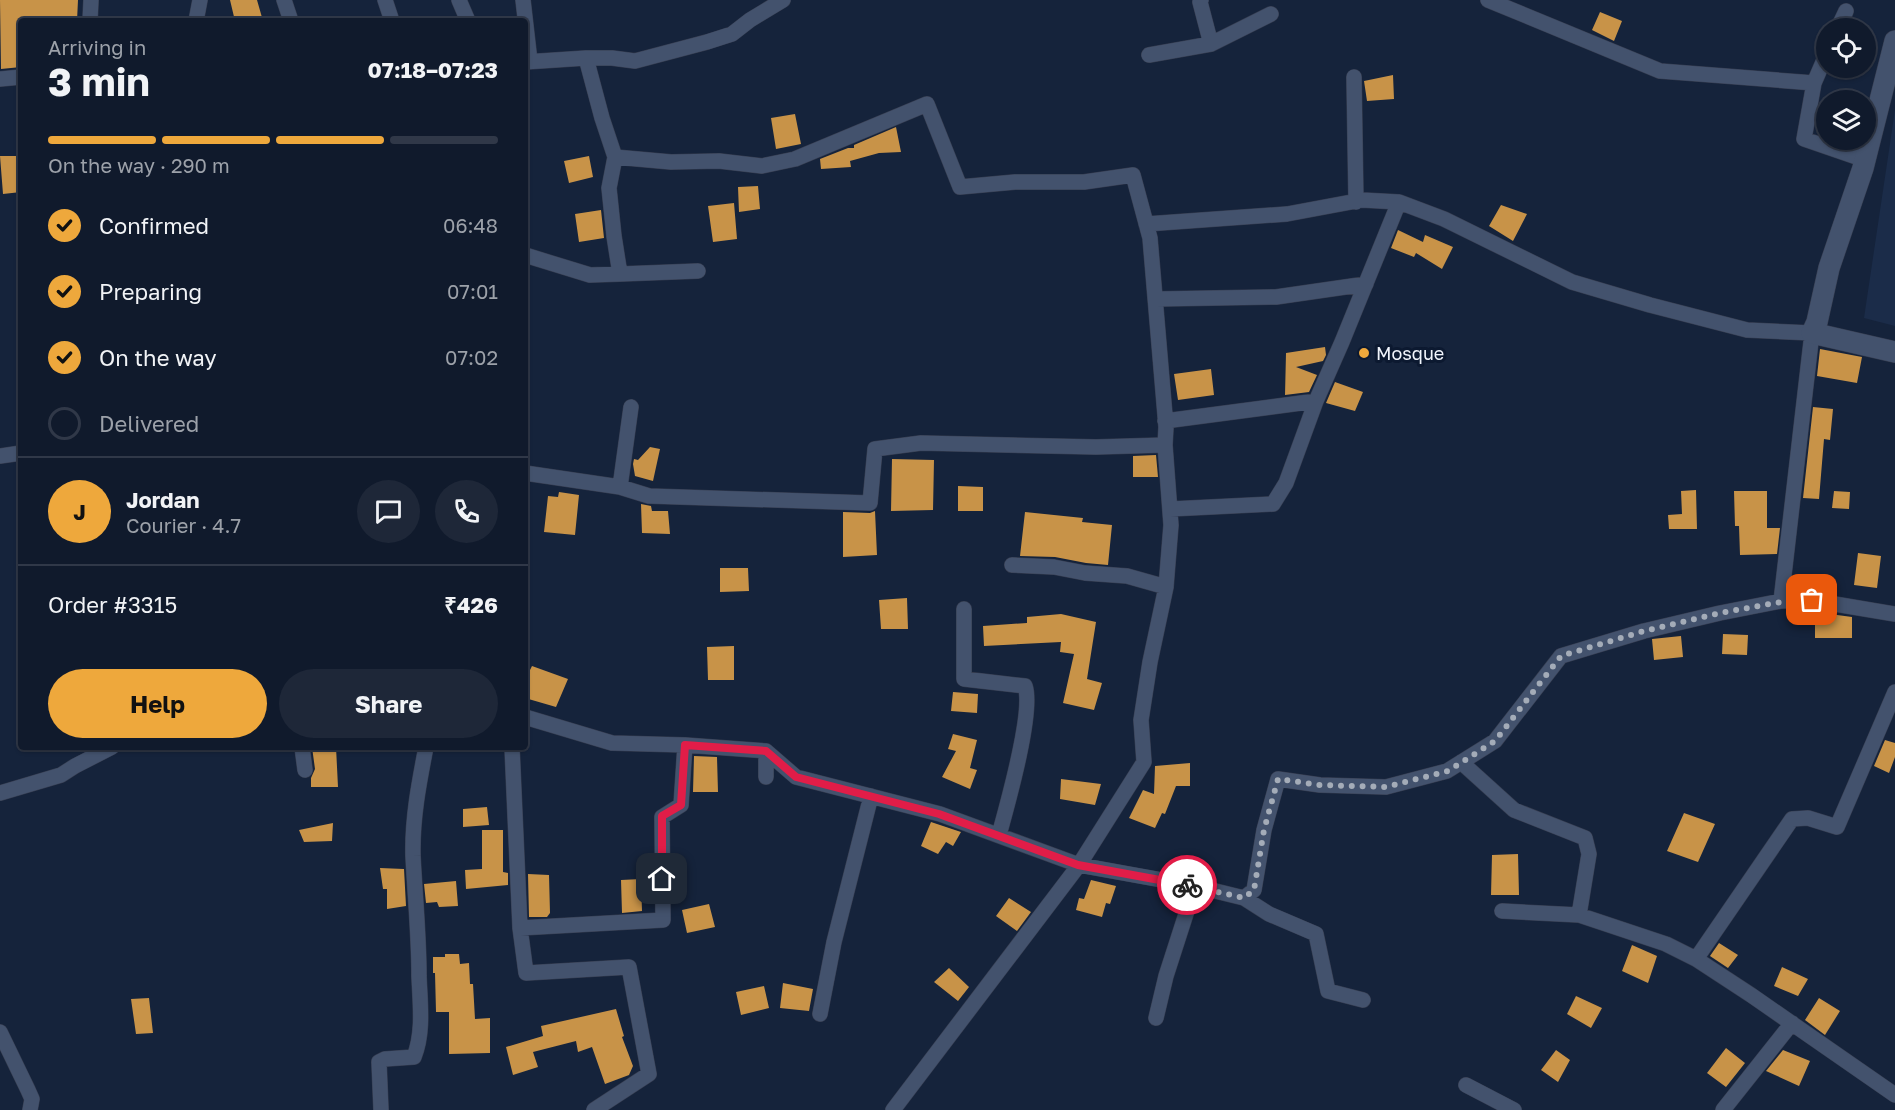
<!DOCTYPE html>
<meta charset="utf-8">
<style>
:root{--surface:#101a2c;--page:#1e2738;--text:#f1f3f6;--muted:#9ca1a9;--line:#303848;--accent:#eea83c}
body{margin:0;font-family:"Golos Text",sans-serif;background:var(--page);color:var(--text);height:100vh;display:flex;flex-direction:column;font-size:22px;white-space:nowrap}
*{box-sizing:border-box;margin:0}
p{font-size:20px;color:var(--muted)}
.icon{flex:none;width:33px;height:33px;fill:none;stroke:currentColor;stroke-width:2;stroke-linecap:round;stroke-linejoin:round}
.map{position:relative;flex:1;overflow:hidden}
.side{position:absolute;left:18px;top:18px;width:510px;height:732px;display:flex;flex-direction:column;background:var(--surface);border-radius:6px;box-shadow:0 2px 4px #0004,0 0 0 2px var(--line)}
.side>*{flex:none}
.fabs{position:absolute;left:1816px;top:18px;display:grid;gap:12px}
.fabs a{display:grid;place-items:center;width:60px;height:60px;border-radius:50%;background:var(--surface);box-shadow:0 2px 4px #0004,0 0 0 2px var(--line);font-size:30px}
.pin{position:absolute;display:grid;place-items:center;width:51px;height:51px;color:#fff;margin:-26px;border-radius:12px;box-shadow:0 3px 9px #0006}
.courier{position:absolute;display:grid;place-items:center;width:60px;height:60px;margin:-30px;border:4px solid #e11d48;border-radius:50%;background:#fff;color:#222;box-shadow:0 2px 8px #0007}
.head em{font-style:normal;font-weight:700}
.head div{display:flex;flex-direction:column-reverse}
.head{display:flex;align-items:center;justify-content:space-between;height:102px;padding:0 30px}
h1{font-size:39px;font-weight:700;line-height:45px}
.bar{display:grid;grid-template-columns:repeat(4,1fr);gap:9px 6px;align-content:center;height:72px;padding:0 30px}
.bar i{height:8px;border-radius:4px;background:var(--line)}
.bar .active{background:var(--accent)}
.bar p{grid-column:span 4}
.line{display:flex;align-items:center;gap:15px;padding:0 30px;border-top:2px solid var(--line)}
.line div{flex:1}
.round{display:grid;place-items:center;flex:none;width:63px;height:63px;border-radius:32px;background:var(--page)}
ol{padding:0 30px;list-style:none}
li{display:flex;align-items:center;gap:18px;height:66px}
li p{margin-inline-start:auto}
li .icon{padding:6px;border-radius:50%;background:var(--accent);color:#111;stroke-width:4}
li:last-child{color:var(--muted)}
li i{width:33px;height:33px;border:3px solid var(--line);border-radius:50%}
.action{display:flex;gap:12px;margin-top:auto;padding:12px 30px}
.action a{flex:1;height:69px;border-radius:36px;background:var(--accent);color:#111;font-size:24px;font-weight:700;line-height:69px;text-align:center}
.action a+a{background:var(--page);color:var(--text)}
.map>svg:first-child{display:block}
.built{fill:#1b2c49}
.building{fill:#c89348}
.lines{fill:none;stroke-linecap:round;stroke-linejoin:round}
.street-casing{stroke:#373e51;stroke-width:16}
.secondary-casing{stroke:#373e51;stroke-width:22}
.street{stroke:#43526d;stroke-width:15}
.secondary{stroke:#43526d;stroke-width:21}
.done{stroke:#a4acb8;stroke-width:6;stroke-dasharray:0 10.8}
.route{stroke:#e11d48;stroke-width:8}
.poi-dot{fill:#eea83c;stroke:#0c1930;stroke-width:2}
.labels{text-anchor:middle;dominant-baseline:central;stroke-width:6;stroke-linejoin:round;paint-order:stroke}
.poi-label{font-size:18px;fill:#f1f5fc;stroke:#0c1930;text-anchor:start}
</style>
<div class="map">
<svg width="1895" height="1110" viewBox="0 0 1895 1110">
<rect width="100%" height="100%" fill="#15233b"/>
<!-- built -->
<path class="built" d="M1895,110V326L1864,318Z"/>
<!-- building -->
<path class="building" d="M0,0H78L77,21H21V67L1,69Z
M230,0H257L263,21H235Z
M1600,12L1622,21L1614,41L1592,30Z
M1393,75L1394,99L1367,101L1364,81Z
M795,114L801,144L776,149L771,118Z
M896,127L901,152L879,153L850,161L851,167L821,169L820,159L848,148H854V145Z
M0,156H21V192L3,194Z
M589,156L593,177L569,183L564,161Z
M758,186L760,209L739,212L738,187Z
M734,203L737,239L713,242L708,206Z
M1501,205L1527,214L1513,241L1489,226Z
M601,210L604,238L579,242L575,214Z
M1398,230L1423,242L1425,235L1453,247L1442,269L1416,253L1414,257L1391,248Z
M1325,347L1326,355L1323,361L1296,367L1317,375L1309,392L1285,395L1286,353Z
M1820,349L1862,357L1857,383L1817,376Z
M1211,369L1214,395L1178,400L1174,374Z
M1335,382L1363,392L1355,411L1326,403Z
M1813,407L1833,409L1830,440L1824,439L1819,499L1803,498Z
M650,447L660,449L653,481L635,476L633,464L634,459L638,460Z
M1156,455L1158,477H1133V456Z
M892,459L934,460L933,510L891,511Z
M958,486L983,487V511H958Z
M1696,490L1697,529H1669L1668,515L1682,514L1681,491Z
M1734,491H1767V528H1780L1777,554L1740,555L1739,526H1735Z
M1834,491L1850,492L1849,509L1832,508Z
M559,492L579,495L575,535L544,532L548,496L558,497Z
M641,504L651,506L652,511H668L670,534L642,533Z
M875,511L877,555L843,557V512L870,513Z
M1025,512L1083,518L1082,522L1112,525L1108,565L1086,563L1055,557L1020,556Z
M1858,553L1881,556L1877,588L1854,585Z
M720,568H748L749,591L720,592Z
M907,598L908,629H881L879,600Z
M1815,612L1852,617V638H1815Z
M1061,614L1096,622L1087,679L1102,683L1094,710L1063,703L1074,654L1060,652L1061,642L984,646L983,626L1027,623V617Z
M1723,634L1748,635L1747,655L1722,654Z
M1681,636L1683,657L1654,660L1652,639Z
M734,646V680H708L707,647Z
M532,666L568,679L556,707L525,698V680Z
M953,692L978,694L977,713L951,711Z
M953,734L977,740L970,768L977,770L970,789L942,777L956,751L948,749Z
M1885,740L1895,743V757L1889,773L1874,766Z
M312,747H336L338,787H311V778L315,769Z
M694,756L717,757L718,792H693Z
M1190,763V786H1176L1165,814L1162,813L1155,828L1129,818L1143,790L1154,794L1155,766Z
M1061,779L1101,784L1095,805L1060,799Z
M487,807L489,825L463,827V809Z
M1684,813L1715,824L1698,862L1667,851Z
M931,822L961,832L953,846L946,842L938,854L921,846Z
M333,823L332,841L304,842L299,830Z
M482,830H503V872L508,873V885L466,889L465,870L482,869Z
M1518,854L1519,895H1491L1492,855Z
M380,868L404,869L406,906L387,909V889H383Z
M528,874L549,875L550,913L547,917H529Z
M641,879L642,911L622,913L621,880Z
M1091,880L1116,886L1110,904L1106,903L1102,917L1076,910L1079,898L1084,899Z
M456,881L458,906L439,907L437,902L426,903L424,884Z
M1009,898L1031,912L1017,931L996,916Z
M709,904L715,927L687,933L682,910Z
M1719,943L1738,955L1728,968L1710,956Z
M1632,945L1657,956L1648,983L1622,971Z
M445,954H459L460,964L469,963L470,984H473L475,1019L490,1018V1053L449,1054V1012H436L435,973H433V957H445Z
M1782,967L1808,979L1798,996L1774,986Z
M949,968L969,987L958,1001L934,982Z
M783,983L813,989L809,1011L780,1008Z
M764,986L769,1008L741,1015L736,992Z
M1576,996L1602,1008L1591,1028L1567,1014Z
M149,998L153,1033L136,1034L131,999Z
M1819,998L1840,1011L1825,1035L1805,1020Z
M616,1009L624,1036L622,1037L633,1066L629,1075L605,1084L592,1047L578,1052L576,1041L533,1052L538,1067L513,1075L506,1047L543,1036L541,1026Z
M1726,1048L1745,1063L1726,1087L1707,1073Z
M1556,1050L1570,1060L1558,1082L1541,1070Z
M1783,1050L1810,1061L1799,1086L1766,1071Z"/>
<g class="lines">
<!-- street casing -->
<g class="street-casing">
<path id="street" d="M284,0L291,21
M385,0L392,21
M459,0L468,21
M523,0L530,61
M1201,0L1200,2L1211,44
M1488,0L1660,71L1814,83L1804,139L1865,160
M90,21L91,0
M196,21L200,0
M1838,28L1846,11
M1149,55L1211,44L1271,14
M586,58H612L635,61L707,42L732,34L750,20L783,0
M525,62L586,58L602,118L615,157L609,188L614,236L620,274L590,275L525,255
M1354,77L1356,202
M0,79L21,77
M1814,83L1827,53
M615,157L671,162L719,161L762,166L795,159L927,104L960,187L1015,182H1084L1133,175L1150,238L1166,427L1165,445L1171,525L1166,587L1150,662L1141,720L1144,762L1079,865L893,1110
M1146,224L1287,214L1362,200L1399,202L1444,219L1572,282L1650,305L1747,330L1812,333L1781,601
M620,274L698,271
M1156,299L1276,297L1366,284
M1165,421L1316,401
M0,456L21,453
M525,473L620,487L649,496L870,503L875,449L921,443L1096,447L1165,445
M620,487L631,407
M1170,509L1273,504L1286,483L1316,401L1342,342L1399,202
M1012,565L1054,567L1085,573L1127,576L1166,587
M964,609V679L1025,686C1034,711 1007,806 999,835
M525,717L612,743L685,745L766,751L796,777L940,814L1079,865L1195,886L1244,898L1254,890L1264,830L1278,779L1320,785L1386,787L1447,771L1495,741L1561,656L1644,631L1720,613L1781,601L1811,600L1895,614
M302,747L305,770
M512,747L520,928L526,973L629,967L649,1074L594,1110
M766,751V777
M1461,762L1514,810L1585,838L1589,854L1579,915
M0,793L61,775L75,766L112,747
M1244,898L1269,914L1316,934L1328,991L1363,1000
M1502,911L1579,915L1666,944L1696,959L1751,995L1895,1095
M520,928L663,920L662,817L681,805L685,745
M1696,959L1792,819L1808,818L1837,827L1895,692
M820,1014L834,942L871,796
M1156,1018L1166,976L1195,886
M0,1032L28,1090L32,1099L30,1110
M1466,1085L1514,1110
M381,1110L379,1062L385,1059L414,1057C424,1032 420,1003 419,976C419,936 415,896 413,856C412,819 419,783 426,747
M1723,1110L1792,1023"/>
</g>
<!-- secondary casing -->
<g class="secondary-casing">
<path id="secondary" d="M1895,41L1863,168L1829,268L1817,322L1812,333L1895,352"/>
</g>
<!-- street -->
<use href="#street" class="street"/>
<!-- secondary -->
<use href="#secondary" class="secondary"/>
</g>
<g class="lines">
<!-- done -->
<path class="done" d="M1187,885L1244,898L1254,890L1264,830L1278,779L1320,785L1386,787L1448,771L1495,741L1561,656L1644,631L1720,613L1781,602L1812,600"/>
<!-- route -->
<path class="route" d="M662,879V816L681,805L685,745L766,751L796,777L939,814L1078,865L1187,885"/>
</g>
<!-- markers -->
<circle class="poi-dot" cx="1364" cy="353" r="6"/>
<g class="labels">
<!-- poi labels -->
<g class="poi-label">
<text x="1376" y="353">Mosque</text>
</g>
</g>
</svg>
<div class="fabs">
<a><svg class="icon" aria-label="locate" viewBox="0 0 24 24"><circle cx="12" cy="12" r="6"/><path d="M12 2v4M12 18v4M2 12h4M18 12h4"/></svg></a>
<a><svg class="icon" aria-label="layers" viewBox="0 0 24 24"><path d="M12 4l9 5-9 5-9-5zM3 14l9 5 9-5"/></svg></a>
</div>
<div class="pin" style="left:1812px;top:600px;background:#ea580c"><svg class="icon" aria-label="bag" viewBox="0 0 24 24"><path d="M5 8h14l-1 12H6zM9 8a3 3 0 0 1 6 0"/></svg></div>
<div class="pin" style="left:662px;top:879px;background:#1f2937"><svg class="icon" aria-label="home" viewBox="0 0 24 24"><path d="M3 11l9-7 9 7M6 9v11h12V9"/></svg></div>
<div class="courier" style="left:1187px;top:885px"><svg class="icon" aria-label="bike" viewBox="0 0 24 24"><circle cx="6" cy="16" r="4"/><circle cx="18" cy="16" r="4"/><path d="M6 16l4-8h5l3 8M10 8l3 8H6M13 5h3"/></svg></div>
<section class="side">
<div class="head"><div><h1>3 min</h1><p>Arriving in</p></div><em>07:18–07:23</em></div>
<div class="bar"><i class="active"></i><i class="active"></i><i class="active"></i><i></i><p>On the way · 290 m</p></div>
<ol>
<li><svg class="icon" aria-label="check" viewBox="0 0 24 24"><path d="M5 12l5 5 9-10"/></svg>Confirmed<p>06:48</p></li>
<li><svg class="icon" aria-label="check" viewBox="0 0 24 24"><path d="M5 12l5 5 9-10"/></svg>Preparing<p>07:01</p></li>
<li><svg class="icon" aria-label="check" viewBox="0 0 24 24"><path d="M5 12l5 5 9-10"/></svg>On the way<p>07:02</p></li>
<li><i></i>Delivered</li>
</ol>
<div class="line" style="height:108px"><b class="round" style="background:var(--accent);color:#111">J</b><div><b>Jordan</b><p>Courier · 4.7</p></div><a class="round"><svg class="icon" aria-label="chat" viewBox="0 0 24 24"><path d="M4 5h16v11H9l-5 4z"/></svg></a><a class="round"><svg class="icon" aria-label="phone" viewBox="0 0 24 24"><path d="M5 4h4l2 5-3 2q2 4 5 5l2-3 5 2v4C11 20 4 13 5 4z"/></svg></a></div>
<div class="line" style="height:78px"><div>Order #3315</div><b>₹426</b></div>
<div class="action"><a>Help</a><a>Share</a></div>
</section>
</div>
